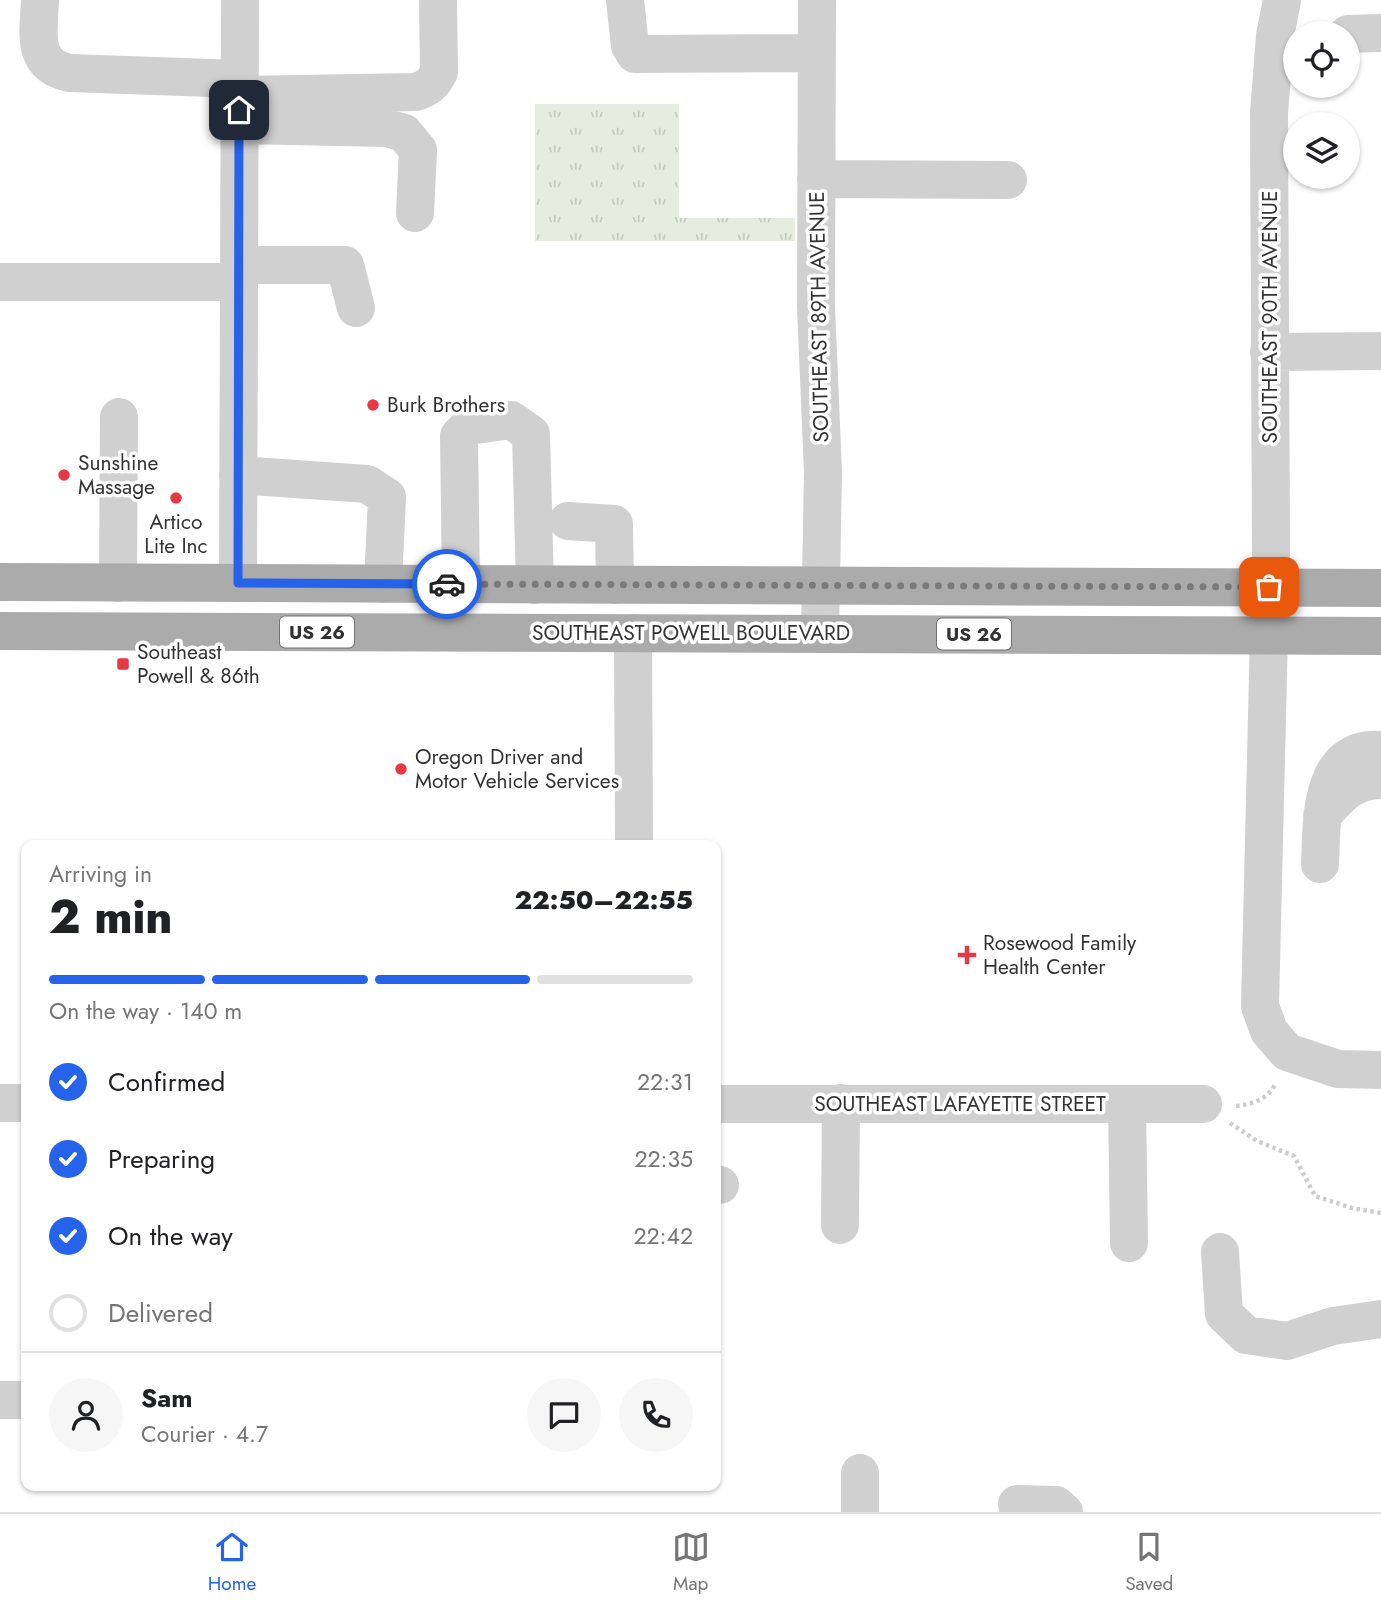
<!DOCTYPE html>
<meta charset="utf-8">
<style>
:root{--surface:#fff;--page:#f6f6f6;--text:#202124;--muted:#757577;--line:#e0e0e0;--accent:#2563eb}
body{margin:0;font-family:Jost,sans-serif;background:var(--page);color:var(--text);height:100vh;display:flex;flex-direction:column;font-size:26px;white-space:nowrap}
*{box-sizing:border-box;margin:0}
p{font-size:23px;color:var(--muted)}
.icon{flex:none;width:38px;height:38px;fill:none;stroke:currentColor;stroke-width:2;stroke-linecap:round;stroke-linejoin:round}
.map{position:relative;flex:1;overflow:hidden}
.details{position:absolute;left:21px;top:840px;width:700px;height:651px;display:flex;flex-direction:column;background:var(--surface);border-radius:14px;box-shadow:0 2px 5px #0004}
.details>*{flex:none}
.buttons{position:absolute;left:1283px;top:21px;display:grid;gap:14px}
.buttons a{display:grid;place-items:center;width:77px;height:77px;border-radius:50%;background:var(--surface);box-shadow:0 2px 5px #0004;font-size:35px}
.pin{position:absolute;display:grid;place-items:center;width:60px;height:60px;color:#fff;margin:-30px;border-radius:14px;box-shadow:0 4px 10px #0006}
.courier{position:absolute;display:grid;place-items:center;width:70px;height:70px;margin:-35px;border:5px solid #2563eb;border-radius:50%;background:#fff;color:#222;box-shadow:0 2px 9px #0007}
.headline em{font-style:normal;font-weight:800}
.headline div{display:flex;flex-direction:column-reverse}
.headline{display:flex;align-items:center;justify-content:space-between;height:119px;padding:0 28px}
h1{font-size:46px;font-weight:800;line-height:52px}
.bar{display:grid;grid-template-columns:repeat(4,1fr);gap:10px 7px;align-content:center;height:84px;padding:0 28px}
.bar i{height:9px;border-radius:5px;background:var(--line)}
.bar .on{background:var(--accent)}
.bar p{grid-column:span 4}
.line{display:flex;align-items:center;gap:18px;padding:0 28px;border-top:2px solid var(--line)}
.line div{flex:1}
.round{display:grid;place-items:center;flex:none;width:74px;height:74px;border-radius:37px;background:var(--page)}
ol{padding:0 28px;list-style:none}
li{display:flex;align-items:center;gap:21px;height:77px}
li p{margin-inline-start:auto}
li .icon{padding:7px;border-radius:50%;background:var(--accent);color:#fff;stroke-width:4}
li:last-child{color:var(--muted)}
li i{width:38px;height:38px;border:4px solid var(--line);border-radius:50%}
.tab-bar{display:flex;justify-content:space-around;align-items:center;height:98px;border-top:2px solid var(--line);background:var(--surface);font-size:19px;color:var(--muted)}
.tab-bar a{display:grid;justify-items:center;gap:4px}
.tab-bar .on{color:var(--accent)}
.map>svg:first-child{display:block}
.grass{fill:url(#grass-tufts)}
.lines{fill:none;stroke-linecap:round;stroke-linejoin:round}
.path{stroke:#cdcdcd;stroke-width:4.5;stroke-dasharray:3.5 3.5;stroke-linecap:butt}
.minor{stroke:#d0d0d0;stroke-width:38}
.major{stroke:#ababab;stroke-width:38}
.done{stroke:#7a7a7a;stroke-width:7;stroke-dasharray:0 12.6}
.route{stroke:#2563eb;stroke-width:9}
.poi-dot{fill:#e63946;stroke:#fff;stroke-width:2.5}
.labels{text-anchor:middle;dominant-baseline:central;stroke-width:7;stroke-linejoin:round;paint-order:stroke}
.shield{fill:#fff;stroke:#707070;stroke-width:2}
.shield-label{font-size:19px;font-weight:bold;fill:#333}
.street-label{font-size:21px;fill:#333;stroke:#fff}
.poi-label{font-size:21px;fill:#333;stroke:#fff;text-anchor:start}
</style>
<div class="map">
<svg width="1381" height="1512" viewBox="0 0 1381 1512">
<defs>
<pattern id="grass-tufts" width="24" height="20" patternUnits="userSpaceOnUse" patternTransform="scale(1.75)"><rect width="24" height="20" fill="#e6ecdf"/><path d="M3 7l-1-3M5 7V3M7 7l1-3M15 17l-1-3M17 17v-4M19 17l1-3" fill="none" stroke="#c6cbc0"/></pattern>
</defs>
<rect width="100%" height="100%" fill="#fff"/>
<!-- grass -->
<path class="grass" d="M535,104H679V218H795V241H535Z"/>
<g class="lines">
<!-- path -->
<path class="path" d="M1236,1106C1253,1104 1266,1100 1275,1085
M1230,1123L1257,1141L1294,1156L1315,1196L1352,1208L1381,1213"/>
<!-- minor -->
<path class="minor" d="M40,0C39,32 30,65 70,73L239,79
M625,0L630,46L635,54L817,53
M817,0L816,307L823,472L820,634
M1282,0L1275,36L1269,113L1271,551L1260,1006L1269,1031L1287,1052L1338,1069L1381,1070
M1348,34L1381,33
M239,95L415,92C427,89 433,84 439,72L438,0
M239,125L387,128L404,133L418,150L415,213
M816,179L1008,180
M239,265H345L356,308
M0,282H239
M1269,352L1381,351
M238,475L367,484L387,497L383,584
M568,521L614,524L615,585
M118,583L119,417
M238,583L240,0
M461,584L459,436L469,426L511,420L531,434L535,585
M633,633L634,845
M1322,816C1339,796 1353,780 1381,780
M1320,864C1322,822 1318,745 1381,750
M0,1103H26
M716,1104H1203
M1127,1104L1129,1243
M716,1185H720
M840,1225L841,1103
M1220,1252L1224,1314L1246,1335L1287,1341L1333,1326L1381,1319
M0,1400H26
M1017,1504L1056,1505L1064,1512
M860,1512V1473"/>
<!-- major -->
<path class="major" d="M0,582L1381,588
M0,631L1381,636"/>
</g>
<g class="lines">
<!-- done -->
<path class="done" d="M447,584L1269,587"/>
<!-- route -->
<path class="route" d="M239,110L238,583L447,584"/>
</g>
<!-- markers -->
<g class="poi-dot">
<circle cx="373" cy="405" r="7"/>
<circle cx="64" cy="475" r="7"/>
<circle cx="176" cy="498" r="7"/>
<rect x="116" y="657" width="14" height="14" rx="3.5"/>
<circle cx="401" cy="769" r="7"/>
<path d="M963.5 944.5h7v7h7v7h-7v7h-7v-7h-7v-7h7z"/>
</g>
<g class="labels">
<!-- shield labels -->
<g class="shield">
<rect x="280" y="616.5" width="74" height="31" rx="5"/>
<rect x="937" y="618.5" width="74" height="31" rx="5"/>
</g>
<g class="shield-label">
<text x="317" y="632">US 26</text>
<text x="974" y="634">US 26</text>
</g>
<!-- street labels -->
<g class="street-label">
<text transform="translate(819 317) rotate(-91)">SOUTHEAST 89TH AVENUE</text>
<text transform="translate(1270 317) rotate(-90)">SOUTHEAST 90TH AVENUE</text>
<text x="691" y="633">SOUTHEAST POWELL BOULEVARD</text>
<text x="960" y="1104">SOUTHEAST LAFAYETTE STREET</text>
</g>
<!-- poi labels -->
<g class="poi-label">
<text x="387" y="405">Burk Brothers</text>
<text x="78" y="463">Sunshine<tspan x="78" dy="24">Massage</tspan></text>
<text x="176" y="522" text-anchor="middle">Artico<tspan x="176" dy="24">Lite Inc</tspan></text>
<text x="137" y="652">Southeast<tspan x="137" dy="24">Powell &amp; 86th</tspan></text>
<text x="415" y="757">Oregon Driver and<tspan x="415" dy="24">Motor Vehicle Services</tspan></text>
<text x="983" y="943">Rosewood Family<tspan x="983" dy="24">Health Center</tspan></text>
</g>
</g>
</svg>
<div class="buttons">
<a><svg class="icon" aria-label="locate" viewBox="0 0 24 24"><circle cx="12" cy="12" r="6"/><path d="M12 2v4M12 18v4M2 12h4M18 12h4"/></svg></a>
<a><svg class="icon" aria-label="layers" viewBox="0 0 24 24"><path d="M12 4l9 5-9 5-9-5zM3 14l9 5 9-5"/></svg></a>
</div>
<div class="pin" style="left:1269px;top:587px;background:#ea580c"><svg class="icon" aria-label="bag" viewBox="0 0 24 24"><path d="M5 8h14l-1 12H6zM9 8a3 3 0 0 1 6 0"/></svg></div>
<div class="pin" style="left:239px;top:110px;background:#1f2937"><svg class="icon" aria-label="home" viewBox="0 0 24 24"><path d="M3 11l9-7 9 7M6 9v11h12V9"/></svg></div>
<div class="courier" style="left:447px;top:584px"><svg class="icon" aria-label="car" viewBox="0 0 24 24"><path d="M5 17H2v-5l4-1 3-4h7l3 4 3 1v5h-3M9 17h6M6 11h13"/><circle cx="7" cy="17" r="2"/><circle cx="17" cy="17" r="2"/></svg></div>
<section class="details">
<div class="headline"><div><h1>2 min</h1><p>Arriving in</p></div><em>22:50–22:55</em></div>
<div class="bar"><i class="on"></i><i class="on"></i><i class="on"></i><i></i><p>On the way · 140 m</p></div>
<ol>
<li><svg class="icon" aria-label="check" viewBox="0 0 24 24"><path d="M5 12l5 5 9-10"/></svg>Confirmed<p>22:31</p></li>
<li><svg class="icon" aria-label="check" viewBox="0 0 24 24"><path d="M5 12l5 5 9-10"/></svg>Preparing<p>22:35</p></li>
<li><svg class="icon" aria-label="check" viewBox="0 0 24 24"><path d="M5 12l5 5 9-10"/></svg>On the way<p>22:42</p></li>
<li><i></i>Delivered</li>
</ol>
<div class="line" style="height:126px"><a class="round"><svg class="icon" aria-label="person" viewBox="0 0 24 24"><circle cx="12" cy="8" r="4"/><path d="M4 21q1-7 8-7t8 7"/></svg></a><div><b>Sam</b><p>Courier · 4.7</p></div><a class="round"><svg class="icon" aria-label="chat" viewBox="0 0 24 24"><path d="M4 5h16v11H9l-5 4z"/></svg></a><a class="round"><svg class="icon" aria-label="phone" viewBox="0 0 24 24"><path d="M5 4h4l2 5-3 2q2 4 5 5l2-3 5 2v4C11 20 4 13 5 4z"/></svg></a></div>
</section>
</div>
<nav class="tab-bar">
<a class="on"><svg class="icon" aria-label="home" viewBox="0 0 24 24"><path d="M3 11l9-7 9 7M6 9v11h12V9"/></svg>Home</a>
<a><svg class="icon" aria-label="map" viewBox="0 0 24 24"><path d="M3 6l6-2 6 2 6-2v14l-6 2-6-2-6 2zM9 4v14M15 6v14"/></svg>Map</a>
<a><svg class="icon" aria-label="saved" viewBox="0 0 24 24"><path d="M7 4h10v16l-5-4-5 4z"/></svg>Saved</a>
</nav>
